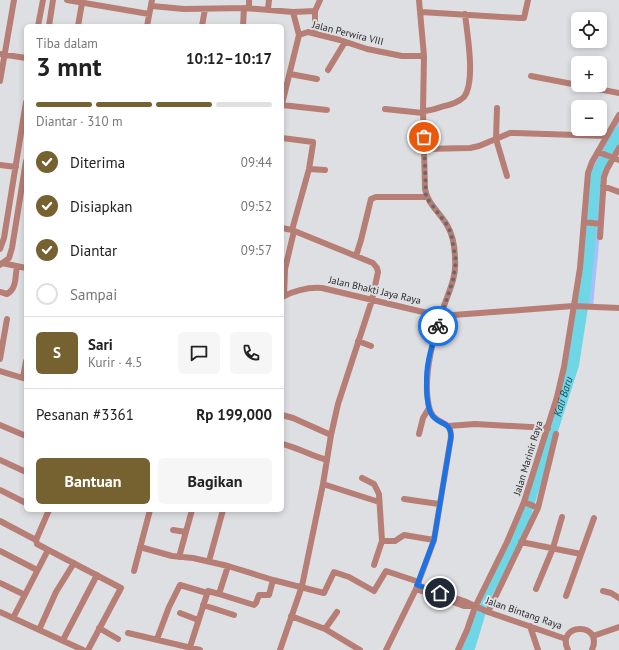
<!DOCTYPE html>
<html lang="id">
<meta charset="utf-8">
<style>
:root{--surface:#fff;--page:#f6f6f6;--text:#222;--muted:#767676;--line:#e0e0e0;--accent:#766130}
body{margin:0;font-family:"PT Sans",sans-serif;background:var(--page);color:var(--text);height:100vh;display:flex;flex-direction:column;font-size:15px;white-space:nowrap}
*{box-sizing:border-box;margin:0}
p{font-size:13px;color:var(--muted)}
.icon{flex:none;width:22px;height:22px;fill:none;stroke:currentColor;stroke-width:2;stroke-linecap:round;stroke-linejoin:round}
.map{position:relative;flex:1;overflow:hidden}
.side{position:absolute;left:24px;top:24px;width:260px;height:488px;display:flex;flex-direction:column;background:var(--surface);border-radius:6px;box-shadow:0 2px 6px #0003}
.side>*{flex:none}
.buttons{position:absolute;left:571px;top:12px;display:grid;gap:8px}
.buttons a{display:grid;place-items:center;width:36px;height:36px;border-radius:6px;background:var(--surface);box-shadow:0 2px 6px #0003;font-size:20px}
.pin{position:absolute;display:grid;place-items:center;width:34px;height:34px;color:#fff;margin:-17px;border:2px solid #fff;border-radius:50%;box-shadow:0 1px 4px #0007}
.courier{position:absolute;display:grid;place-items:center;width:40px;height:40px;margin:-20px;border:3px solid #1a73e8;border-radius:50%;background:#fff;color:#222;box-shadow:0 1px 5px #0007}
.overview em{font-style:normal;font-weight:700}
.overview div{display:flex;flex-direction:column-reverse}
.overview{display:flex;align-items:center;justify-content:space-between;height:68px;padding:0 12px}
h1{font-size:26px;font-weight:700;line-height:30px}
.bar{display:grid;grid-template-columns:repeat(4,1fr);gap:6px 4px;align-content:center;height:48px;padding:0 12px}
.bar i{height:5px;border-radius:3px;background:var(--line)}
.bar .selected{background:var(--accent)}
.bar p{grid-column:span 4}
.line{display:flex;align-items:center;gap:10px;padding:0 12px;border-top:1px solid var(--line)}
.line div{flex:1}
.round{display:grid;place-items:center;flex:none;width:42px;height:42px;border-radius:6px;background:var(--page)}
ol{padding:0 12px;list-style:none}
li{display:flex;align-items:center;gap:12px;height:44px}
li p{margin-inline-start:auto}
li .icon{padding:4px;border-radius:50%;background:var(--accent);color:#fff;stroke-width:4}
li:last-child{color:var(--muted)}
li i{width:22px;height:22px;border:2px solid var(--line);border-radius:50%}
.action{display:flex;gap:8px;margin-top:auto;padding:8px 12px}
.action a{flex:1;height:46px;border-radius:6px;background:var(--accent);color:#fff;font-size:16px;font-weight:700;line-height:46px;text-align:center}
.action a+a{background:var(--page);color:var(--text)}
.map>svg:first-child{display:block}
.green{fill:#a9bff7}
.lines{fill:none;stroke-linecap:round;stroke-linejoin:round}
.river{stroke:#6fd6e6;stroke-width:12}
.minor{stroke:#b67e75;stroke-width:6}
.done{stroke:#68696a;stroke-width:4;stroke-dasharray:0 7.2}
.route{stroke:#1a73e8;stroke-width:5}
.labels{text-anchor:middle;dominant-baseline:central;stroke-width:4;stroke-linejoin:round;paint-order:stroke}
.street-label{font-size:10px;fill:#28292a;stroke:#dedfe2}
.water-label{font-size:11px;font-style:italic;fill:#1e4c53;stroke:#dedfe2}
</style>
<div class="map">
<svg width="619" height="650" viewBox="0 0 619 650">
<rect width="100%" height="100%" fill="#dedfe2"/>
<!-- green -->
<path class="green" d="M619,115V146L606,169L593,307L573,306L589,169Z"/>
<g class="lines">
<!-- river -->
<path class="river" id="s1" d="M466,650L469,648L484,598L519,533L573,365L585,288L595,178L619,133"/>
<!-- minor -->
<path class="minor" d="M67,0L149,14
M152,6L184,9L244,8L293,12L315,11L320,0
M249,8V0
M268,9L269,0
M315,11V26L316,34
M293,12L299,35
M421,12L520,18H524L528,0
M38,26L43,0
M49,26L53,0
M78,26L82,3
M147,26L152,0
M202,26L205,9
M243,26L244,8
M0,54L26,58
M328,70L345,42
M290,74L317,79
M531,76L619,93
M0,81L14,0
M282,104L299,35L308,32L340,40L367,49L402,56H424
M282,105L327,110
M497,108L496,139L507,176
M385,109L423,113
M423,111C430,111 435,109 441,107C449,105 458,103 464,97C476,81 467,33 465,14
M282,138L313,142V144L309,169L292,230
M424,149L470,148L479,146L510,133H515L607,136
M598,152L619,160
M0,165L16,167
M309,169L325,170
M603,186L619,192
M584,222L601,224
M600,237L604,177L607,169L619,148
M0,249L4,238L26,102
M356,256L361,240L371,199L376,197H426
M2,263L26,268
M0,265L9,258L12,248L26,161
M0,292L7,294C17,289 15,276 17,266
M284,296L285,269L294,231
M282,297C294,291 309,287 322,288L440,316L573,306L619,308
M358,341L371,346
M0,359L7,319
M0,371L26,379
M23,378L26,361
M282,415L293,418L331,435
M0,425L26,436
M448,426L475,424L548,428
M419,434L423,418L429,408
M282,444C297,447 311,456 327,460
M0,460L26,472
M362,478L374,484L379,494L382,541L374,565
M323,484L379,502
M0,490L26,503
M404,499L439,504
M524,502L538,508
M49,510L36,540L37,544L121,588L88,650
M0,521L36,540
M173,530L186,532
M382,541H395L404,535L434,540
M521,542L581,554
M140,547L172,556L193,558L228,566L273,580L324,593L334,572L349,577L374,591L386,571L419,582
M0,551L37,570
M179,557L192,510
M209,561L223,510
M134,571L150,510
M0,583L25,595
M417,585L464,601L488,612L566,639
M416,589L464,606H471
M536,589L553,548L562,517
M603,591L611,593L619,598
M219,594L254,605L256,603L259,595H269L273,580
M566,596L594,518
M203,605L234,615
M0,612L83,650
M488,612L538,508L556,434
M180,613L198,620
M291,616L325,629L360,650
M13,618L48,550
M530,626L538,650
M99,628L118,639
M325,629L337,612
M39,630L56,592L74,563
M128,633L200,650
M593,636L619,627
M157,639L169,607L180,585L207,593
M63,640L97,575
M190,647L208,591L219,594L228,566
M280,650L302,586L323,484L331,435L338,404L372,300L378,272L377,268L373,263L292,230L282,228
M386,650L416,589L434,540L451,437C451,421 441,425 433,416C428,410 428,400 427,393C426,366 433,340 441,315C446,297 457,279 455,260C455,248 453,235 447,225C440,213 427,203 425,189L423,111L424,56L419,0
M458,650L467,630L475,607L507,542L524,502L557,397L564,367L580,268L588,173L592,162L619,115
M568,650C555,623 604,621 592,650"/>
</g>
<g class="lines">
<!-- done -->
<path class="done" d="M424,137L426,197L447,225L451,233L456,261L453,280L438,326"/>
<!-- route -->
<path class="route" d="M438,326C435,338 430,350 428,363C426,374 425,406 432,415C439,426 451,420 451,437L434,540L417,585L440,593"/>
</g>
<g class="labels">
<!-- street labels -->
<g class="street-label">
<text transform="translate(348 33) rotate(14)">Jalan Perwira VIII</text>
<text transform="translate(375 290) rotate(13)">Jalan Bhakti Jaya Raya</text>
<text transform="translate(528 458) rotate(-73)">Jalan Marinir Raya</text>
<text transform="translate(524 613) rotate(19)">Jalan Bintang Raya</text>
</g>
<!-- water labels -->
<g class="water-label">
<text stroke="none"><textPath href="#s1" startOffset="273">Kali Baru</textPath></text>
</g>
</g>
</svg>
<div class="buttons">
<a><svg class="icon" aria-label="locate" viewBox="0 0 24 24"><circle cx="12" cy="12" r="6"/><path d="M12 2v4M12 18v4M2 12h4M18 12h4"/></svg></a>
<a>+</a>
<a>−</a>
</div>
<div class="pin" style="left:424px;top:137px;background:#ea580c"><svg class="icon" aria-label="bag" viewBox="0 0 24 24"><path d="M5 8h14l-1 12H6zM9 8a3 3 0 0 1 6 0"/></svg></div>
<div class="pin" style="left:440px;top:593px;background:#1f2937"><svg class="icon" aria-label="home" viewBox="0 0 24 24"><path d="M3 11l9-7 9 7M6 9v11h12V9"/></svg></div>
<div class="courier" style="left:438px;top:326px"><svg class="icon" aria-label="bike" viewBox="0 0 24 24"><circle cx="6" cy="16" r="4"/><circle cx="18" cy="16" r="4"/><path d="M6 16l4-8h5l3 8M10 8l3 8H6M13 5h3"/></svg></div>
<section class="side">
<div class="overview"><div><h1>3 mnt</h1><p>Tiba dalam</p></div><em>10:12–10:17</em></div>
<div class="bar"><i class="selected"></i><i class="selected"></i><i class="selected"></i><i></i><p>Diantar · 310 m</p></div>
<ol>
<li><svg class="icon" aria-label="check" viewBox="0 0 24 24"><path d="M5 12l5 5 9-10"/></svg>Diterima<p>09:44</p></li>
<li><svg class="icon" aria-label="check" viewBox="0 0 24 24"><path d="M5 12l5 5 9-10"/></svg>Disiapkan<p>09:52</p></li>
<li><svg class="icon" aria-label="check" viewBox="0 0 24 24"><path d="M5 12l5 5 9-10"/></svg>Diantar<p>09:57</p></li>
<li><i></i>Sampai</li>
</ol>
<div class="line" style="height:72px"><b class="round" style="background:var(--accent);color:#fff">S</b><div><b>Sari</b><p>Kurir · 4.5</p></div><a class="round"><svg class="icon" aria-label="chat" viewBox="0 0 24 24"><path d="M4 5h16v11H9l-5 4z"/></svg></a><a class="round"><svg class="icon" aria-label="phone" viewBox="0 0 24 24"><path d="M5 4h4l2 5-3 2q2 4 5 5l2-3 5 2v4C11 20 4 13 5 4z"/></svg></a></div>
<div class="line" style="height:52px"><div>Pesanan #3361</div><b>Rp 199,000</b></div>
<div class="action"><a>Bantuan</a><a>Bagikan</a></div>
</section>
</div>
